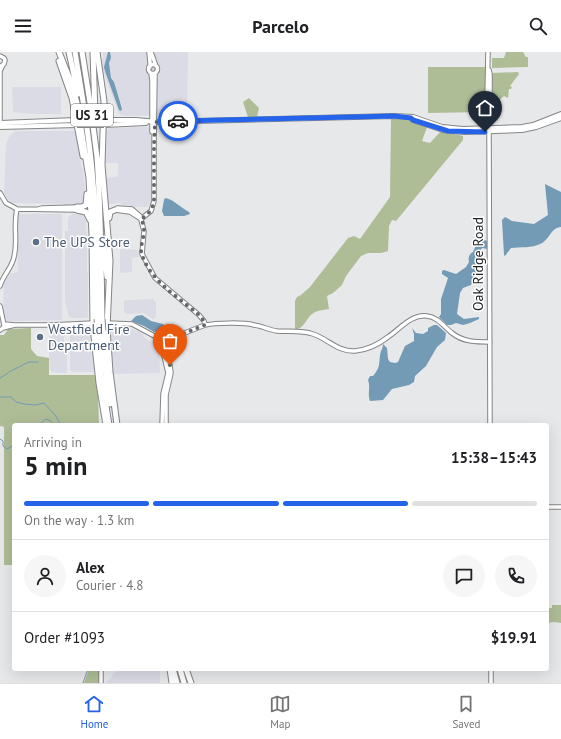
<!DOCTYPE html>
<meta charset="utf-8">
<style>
:root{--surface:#fff;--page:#f6f6f6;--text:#202124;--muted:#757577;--line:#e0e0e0;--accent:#2563eb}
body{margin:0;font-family:"PT Sans",sans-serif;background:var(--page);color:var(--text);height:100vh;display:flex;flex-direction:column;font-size:15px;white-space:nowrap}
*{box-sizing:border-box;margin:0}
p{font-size:13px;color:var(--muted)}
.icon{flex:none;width:22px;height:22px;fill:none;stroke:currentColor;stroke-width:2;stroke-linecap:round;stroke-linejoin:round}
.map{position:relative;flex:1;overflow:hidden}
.panel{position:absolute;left:12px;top:371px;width:537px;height:248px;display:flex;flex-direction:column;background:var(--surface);border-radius:4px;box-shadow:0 4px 16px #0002}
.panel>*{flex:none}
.pin{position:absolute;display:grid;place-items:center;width:34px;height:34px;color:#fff;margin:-41px -17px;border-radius:50% 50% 50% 0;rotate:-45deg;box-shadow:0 0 4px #0007}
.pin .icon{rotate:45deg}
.courier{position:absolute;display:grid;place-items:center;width:40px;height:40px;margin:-20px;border:3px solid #2563eb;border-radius:50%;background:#fff;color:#222;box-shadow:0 1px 5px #0007}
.overview em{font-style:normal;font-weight:600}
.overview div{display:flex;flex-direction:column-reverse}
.overview{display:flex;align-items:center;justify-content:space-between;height:68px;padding:0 12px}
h1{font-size:26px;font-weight:600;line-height:30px}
.bar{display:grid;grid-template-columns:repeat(4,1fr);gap:6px 4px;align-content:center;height:48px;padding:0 12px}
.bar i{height:5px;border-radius:3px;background:var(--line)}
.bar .active{background:var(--accent)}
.bar p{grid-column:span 4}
.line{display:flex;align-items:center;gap:10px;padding:0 12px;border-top:1px solid var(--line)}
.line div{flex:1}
.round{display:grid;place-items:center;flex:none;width:42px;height:42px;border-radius:21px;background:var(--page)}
header{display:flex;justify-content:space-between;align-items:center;height:52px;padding:0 12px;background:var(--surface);font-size:18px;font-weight:600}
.dock{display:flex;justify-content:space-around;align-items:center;height:56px;border-top:1px solid var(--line);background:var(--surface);font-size:11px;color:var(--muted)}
.dock a{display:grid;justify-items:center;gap:2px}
.dock .active{color:var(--accent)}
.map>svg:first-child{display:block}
.built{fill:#dadbe5}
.green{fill:#aebd96}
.water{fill:#739bb6}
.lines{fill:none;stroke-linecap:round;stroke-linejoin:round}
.stream{stroke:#739bb6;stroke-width:1}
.secondary-casing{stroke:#848587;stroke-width:5.5}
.primary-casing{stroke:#848587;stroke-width:6}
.highway-casing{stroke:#848587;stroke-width:7}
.secondary{stroke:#fff;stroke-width:3.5}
.primary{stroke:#fff;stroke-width:4}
.highway{stroke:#fff;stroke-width:5}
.primary-bridge-casing{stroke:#848587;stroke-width:6;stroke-linecap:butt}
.highway-bridge-casing{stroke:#848587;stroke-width:7;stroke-linecap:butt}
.primary-bridge{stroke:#fff;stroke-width:4}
.highway-bridge{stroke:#fff;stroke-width:5}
.done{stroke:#666769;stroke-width:4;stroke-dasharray:0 7.2}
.route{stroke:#2563eb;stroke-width:5}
.service-dot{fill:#5c6f8a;stroke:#fff;stroke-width:1.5}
.labels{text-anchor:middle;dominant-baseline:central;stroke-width:3;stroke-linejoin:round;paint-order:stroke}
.shield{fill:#fff;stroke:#646465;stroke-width:1}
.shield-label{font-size:13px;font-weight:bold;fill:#212223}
.service-label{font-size:14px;fill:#4e5e75;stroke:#fff;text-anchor:start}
.street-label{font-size:14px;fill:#212223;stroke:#fff}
</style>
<header><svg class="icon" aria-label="menu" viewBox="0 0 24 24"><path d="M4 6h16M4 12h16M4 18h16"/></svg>Parcelo<svg class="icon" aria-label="search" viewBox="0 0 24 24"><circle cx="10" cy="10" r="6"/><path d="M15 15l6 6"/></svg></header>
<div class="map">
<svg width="561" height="631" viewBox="0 0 561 631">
<rect width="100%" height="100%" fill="#e7e8ea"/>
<!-- built -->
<path class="built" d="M103,0H188L187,62L126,64L119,62L102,16Z
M12,35H61V62H32L13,60Z
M148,75L149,76L151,88V152L148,153V155H134L133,154L121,153V151L109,152L108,150L106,126L118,125V111H105L107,79L110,76Z
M15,79H75L82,117L83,118L85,136V148L82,154L64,153V152L11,151L4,141L6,92L9,85Z
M19,162H62V268L9,269L5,267L3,263L4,230L11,221H14L18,219V165Z
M72,162H82L86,169V178L87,180V220L88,222V265L85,266H71L69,265L65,250V179H68V166Z
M120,197L138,198L139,205L132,206V220L120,221Z
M153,247L156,251V263L155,266L153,267L144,261L127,262L124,260V249L128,248Z
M115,275H126L140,280L150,290L157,289L159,291L160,321L112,322L111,277H115Z
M49,277H64V290L67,299V321L52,320L50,317L49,300L51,291L64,290H50Z
M70,277H86L89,279L90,295H92L95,319L93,320H72L70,317Z
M118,617H160V631H106Z"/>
<!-- green -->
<path class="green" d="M506,0H523L526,5H528V15L492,16V6H504Z
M428,15H486L485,60L428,61Z
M518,20L519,22L510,34L512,35L511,37H509L508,46L504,44L496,51H493L492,21Z
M249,46L259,56L257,65H248L243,50Z
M391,66L408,68L427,75L422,89L430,91L441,79L463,84V88L396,169L392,168L389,174L388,199L381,201H368L361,204L346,224L342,233L333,241L327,244L329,257C323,258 317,258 312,262C306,267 305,274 298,277V279H295V249L297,245L301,243L310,235L348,186L354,184L360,187L390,145Z
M31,276V297L37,304L49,306V323H95L98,343L99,373H14V513H4V375L0,374V283H4L8,277Z
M552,553H561V571L554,570L547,571V556H552Z
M89,617H101V631H84Z"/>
<!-- water -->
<path class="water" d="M108,0H110L111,6L109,11L111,26L114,30L122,57L121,59L119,58L105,19L104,15Z
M545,132L561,140V175C550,176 550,188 540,192C532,196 520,195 511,196L505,204L504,203L502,168L505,165L512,169L534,172L548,163Z
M165,146C173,147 181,156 189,160L190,162L184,164H164L162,159L164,148Z
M485,188L488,190V197L482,196L480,199L479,205L478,219L471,233L463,236L460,241L457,262L464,267L479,265V267L470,271L463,273L456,271L451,273H447L439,265L441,262V247L448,226L442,222V219L444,218L456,222L466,215L469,210C468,206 469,202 473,200L478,189Z
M142,263L151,269L163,272L165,275L164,277L154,280L144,274L131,269L136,264Z
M434,273H437L446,281L445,288L437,295L426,314L415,324L414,330L409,333L392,337L383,348L370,349C367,341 371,336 368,328L370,324H373C382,314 378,309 381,299C382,297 383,295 383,292L387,296L388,307L390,310L395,311L398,310L405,294L414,289V282L412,276L416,281L423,282L428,279V276Z"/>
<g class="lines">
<!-- stream -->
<path class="stream" d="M9,320L29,310H38
M0,326L8,321
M0,345H11L16,350L24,352L35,353L44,351C50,358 58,364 60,373
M34,373L40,372L46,367L51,369L53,373
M0,387L3,389V394L7,397L11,395L14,391
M83,631L88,617"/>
<!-- secondary casing -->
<g class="secondary-casing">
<path id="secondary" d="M149,0L150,10V15
M151,0L156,14
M488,0L487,50L489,52V74L490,373
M0,4L4,6L5,8L4,12L1,14
M148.5 17a4.5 4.5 0 1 1 9 0a4.5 4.5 0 1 1-9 0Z
M489,18L490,22V50L489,52
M151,21L152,29V80
M0,73V19L3,13
M0,141L6,151L17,157L77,158
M117,156L132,157L140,164L144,179L142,202L155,226L199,263L204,269L205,273C216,271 243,270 254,273C262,274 269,278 277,279C289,280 302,278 313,282C328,287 338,300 355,299C366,298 379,292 388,285C400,277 411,262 427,264C438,265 444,275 452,281C463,290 476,290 490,290
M39,157L42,156L77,155
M115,158L130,160L141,167
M141,167L151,159L154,149V94L155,21
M0,234C3,223 12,216 14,205C18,189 13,173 17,157
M0,254L4,273L3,276L0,278
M106,271L132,272L160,287
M4,272L15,273H51L94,271
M67,273L72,274L94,275
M106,275L120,273
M3,276L15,273
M161,282L160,287L168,321L163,342L162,373
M159,283L165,280C174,284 168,294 160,289
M170,288L177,284L205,273
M166,373V343L171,321L170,313L165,298L167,290
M547,455H561
M101,617V631
M491,631V617"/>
</g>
<!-- primary casing -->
<g class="primary-casing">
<path id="primary" d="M411,66L413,68L443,78L464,80L522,78L536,75L561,66
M104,68H136L157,70L394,64L413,65L442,75L463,77L522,75L533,73L561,62
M0,71L76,68
M104,73L146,71
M0,75L77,73"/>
</g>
<!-- highway casing -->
<g class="highway-casing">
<path id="highway" d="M59,0L71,30L77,51L89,126L92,182L93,275L99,331L106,373
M69,0L78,42
M75,0C82,43 90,86 93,130C97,175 97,221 97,267
M82,0C88,35 93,70 97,105C101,159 101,213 102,267
M93,0L95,62
M97,0L104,49L102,113L110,209L107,276L110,320L117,373
M59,9L72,46L83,104
M77,155H82L86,153L87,142
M77,158L86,160L90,168
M109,166L110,160L115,158
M104,197L107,225
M98,279L101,322L109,373
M103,279L105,313L110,352
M170,617L172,631
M173,617L177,631
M180,617L184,631
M186,617L191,631"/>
</g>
<!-- secondary -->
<use href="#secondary" class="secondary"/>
<!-- primary -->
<use href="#primary" class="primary"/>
<!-- highway -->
<use href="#highway" class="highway"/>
<!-- primary-bridge casing -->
<g class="primary-bridge-casing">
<path id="primary-bridge" d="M76,68H104
M77,73H104"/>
</g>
<!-- highway-bridge casing -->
<g class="highway-bridge-casing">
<path id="highway-bridge" d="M97,267L98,279
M102,267L103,279"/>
</g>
<!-- primary-bridge -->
<use href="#primary-bridge" class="primary-bridge"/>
<!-- highway-bridge -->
<use href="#highway-bridge" class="highway-bridge"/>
</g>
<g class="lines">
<!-- done -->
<path class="done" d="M170,313L165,298L167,290L177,284L205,273L204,269L199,263C179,245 151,230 142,203C138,192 149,182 141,167L148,162L154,152V94L155,70L178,69"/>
<!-- route -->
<path class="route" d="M178,69L394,64L411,66L413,68L448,79L485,80"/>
</g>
<!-- markers -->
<g class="service-dot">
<circle cx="36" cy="190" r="4"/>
<circle cx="40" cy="285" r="4"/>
</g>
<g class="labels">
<!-- shield labels -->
<rect class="shield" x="71" y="52" width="42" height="22" rx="3"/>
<g class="shield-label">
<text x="92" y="63">US 31</text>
</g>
<!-- service labels -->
<g class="service-label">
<text x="44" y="190">The UPS Store</text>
<text x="48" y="277">Westfield Fire<tspan x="48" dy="16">Department</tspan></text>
</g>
<!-- street labels -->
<g class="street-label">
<text transform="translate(478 212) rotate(-90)">Oak Ridge Road</text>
</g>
</g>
</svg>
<div class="pin" style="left:170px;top:313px;background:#ea580c"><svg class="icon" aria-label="bag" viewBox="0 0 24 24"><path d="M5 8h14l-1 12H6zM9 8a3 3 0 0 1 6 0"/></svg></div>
<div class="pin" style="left:485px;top:80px;background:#1f2937"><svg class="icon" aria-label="home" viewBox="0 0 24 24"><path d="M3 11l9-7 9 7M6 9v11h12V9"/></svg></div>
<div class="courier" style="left:178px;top:69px"><svg class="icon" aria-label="car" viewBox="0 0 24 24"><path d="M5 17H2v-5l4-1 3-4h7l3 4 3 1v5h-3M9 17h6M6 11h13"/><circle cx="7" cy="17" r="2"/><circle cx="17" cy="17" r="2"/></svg></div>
<section class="panel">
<div class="overview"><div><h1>5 min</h1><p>Arriving in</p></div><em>15:38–15:43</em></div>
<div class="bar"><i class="active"></i><i class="active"></i><i class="active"></i><i></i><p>On the way · 1.3 km</p></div>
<div class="line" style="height:72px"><a class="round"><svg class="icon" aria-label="person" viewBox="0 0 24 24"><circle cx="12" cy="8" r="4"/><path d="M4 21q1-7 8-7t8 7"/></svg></a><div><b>Alex</b><p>Courier · 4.8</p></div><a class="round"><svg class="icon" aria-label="chat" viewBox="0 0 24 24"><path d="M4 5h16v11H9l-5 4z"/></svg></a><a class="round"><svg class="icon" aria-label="phone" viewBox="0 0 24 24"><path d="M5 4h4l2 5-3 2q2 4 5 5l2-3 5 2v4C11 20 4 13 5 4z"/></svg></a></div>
<div class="line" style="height:52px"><div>Order #1093</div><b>$19.91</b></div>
</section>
</div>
<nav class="dock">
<a class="active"><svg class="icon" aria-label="home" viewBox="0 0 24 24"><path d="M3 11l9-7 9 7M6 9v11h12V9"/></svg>Home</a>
<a><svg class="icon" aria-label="map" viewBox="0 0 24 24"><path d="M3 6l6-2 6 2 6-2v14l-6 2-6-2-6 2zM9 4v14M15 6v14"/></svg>Map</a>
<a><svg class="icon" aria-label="saved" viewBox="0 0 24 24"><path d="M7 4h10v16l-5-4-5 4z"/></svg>Saved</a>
</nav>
